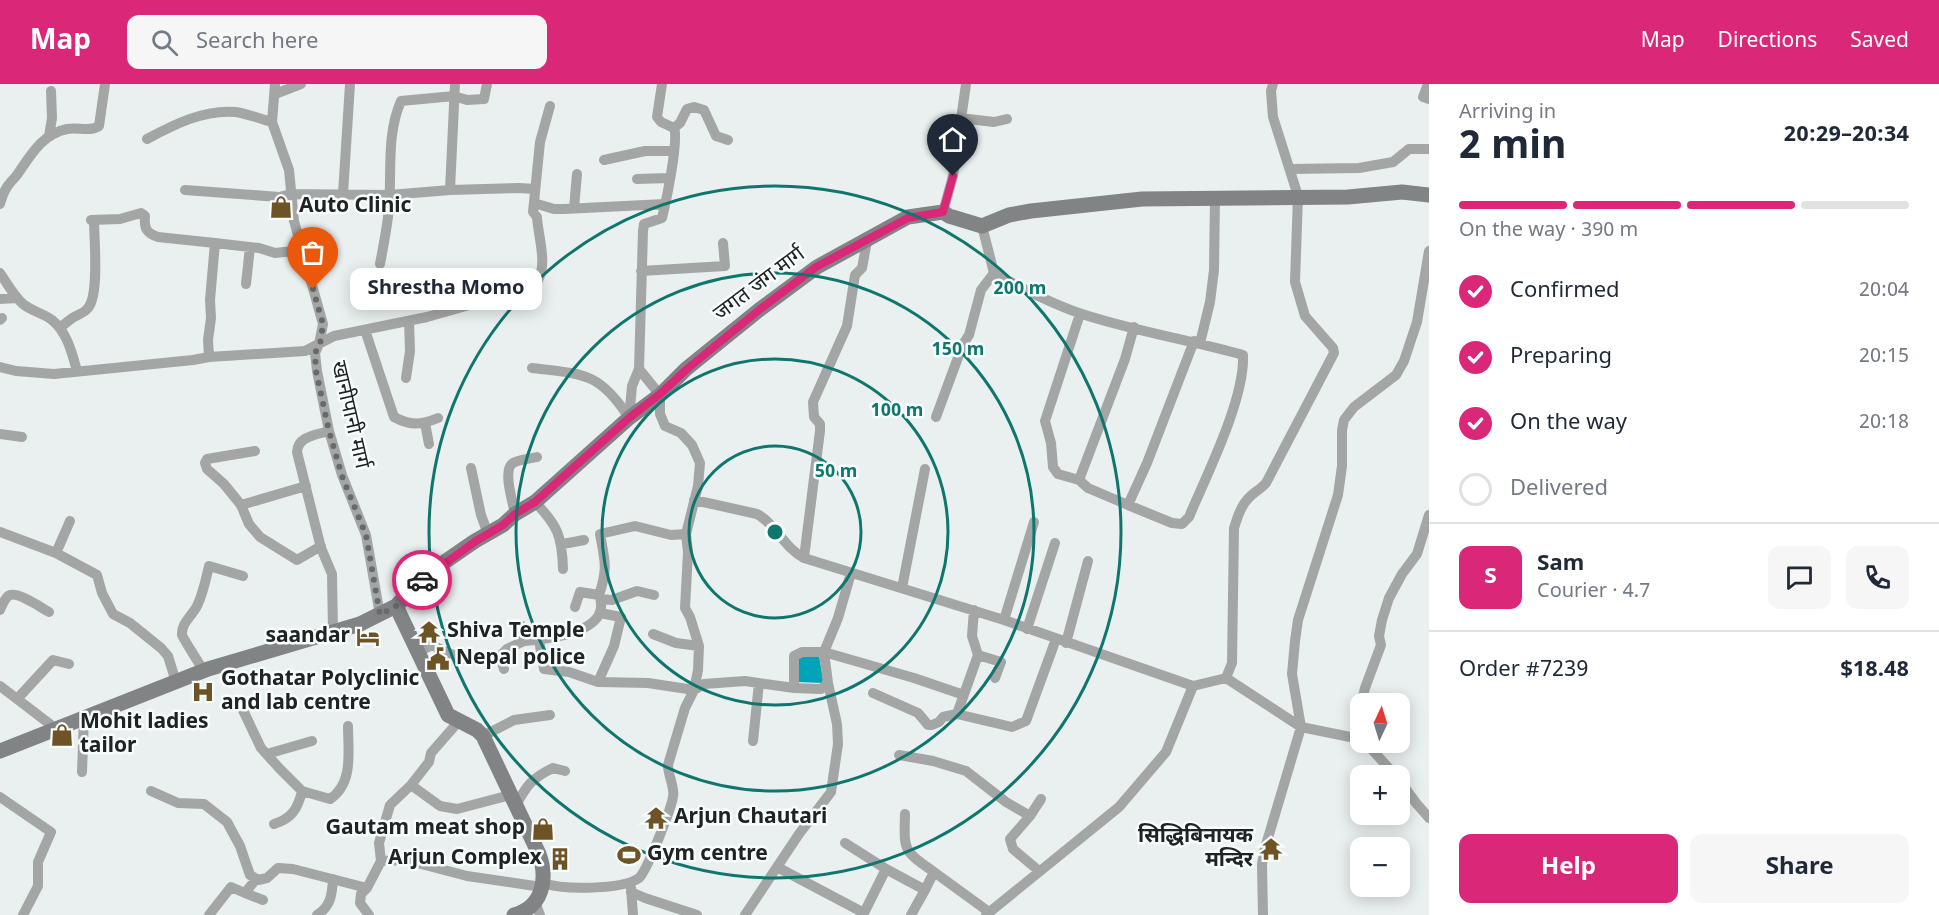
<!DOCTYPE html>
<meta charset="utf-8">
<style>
:root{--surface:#fff;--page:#f6f6f7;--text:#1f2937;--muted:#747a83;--line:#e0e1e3;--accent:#db2777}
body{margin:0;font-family:Georgia,"Noto Sans Devanagari",serif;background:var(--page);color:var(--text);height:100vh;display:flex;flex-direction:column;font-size:22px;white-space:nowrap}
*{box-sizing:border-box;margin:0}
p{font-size:20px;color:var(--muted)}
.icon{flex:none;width:33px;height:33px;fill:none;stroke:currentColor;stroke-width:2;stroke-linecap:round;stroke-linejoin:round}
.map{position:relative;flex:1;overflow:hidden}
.panel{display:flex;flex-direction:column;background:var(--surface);width:510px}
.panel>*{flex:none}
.needle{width:39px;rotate:4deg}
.tools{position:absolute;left:1350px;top:609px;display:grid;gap:12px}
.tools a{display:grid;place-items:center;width:60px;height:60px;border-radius:12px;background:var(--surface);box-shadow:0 3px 15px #0003;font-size:30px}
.pin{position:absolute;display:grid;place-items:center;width:51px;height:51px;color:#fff;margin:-62px -26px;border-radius:50% 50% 50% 0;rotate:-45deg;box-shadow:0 0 6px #0007}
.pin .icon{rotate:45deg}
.courier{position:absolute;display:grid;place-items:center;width:60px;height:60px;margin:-30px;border:4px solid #db2777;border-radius:50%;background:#fff;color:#222;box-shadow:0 2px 8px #0007}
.bubble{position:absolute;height:42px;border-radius:12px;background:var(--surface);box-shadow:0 3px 15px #0003;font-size:20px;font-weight:700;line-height:42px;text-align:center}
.headline em{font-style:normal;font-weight:700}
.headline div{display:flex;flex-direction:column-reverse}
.headline{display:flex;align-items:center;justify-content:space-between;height:102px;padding:0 30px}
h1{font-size:39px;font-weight:700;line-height:45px}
.bar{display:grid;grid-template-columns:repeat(4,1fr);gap:9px 6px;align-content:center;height:72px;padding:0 30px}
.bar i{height:8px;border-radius:4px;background:var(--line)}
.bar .on{background:var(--accent)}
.bar p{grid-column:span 4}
.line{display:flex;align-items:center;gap:15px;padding:0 30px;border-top:2px solid var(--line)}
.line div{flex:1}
.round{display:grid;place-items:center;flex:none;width:63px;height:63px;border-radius:12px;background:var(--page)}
ol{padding:0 30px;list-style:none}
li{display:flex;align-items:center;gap:18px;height:66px}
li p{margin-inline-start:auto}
li .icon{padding:6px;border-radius:50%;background:var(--accent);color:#fff;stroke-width:4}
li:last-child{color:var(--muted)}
li i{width:33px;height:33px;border:3px solid var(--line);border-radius:50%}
.primary-button{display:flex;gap:12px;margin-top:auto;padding:12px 30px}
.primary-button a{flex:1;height:69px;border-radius:12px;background:var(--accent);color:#fff;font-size:24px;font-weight:700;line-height:69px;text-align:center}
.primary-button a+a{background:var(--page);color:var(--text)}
header{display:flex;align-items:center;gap:36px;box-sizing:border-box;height:84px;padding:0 30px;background:var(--accent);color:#fff}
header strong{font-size:28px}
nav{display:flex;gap:33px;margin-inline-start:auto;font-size:21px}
.search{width:420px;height:54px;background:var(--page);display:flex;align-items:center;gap:15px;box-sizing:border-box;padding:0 21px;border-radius:12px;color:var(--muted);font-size:22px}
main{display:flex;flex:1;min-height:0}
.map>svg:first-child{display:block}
.water{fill:#00a3b7}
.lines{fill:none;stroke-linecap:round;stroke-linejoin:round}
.street{stroke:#a4a6a6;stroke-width:10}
.secondary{stroke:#818384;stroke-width:15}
.done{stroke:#676a6b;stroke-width:6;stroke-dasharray:0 10.8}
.route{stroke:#db2777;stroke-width:8}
.ring{fill:none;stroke:#0f766e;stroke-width:3}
.labels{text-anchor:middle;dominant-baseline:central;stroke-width:5;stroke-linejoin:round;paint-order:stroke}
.poi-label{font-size:21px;font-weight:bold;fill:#212323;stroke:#f7fcfd;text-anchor:start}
.street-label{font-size:21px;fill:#212323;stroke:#f7fcfd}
.centre{fill:#0f766e;stroke:#f7fcfd;stroke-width:3}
.ring-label{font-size:18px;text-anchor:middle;font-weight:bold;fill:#0f766e;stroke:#f7fcfd;stroke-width:5;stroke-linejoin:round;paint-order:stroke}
</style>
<header>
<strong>Map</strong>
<div class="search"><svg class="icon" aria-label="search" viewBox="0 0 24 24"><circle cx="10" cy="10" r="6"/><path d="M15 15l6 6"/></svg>Search here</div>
<nav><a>Map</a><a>Directions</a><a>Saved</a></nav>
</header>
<main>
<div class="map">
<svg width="1429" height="831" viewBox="0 0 1429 831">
<rect width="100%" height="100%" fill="#eaeff0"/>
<!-- water -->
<path class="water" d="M803,571H819L823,596L822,599L797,598L796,574Z"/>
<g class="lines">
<!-- street -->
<path class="street" d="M275,0L272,38L289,86L294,137L323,240L319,260L315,269L317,287L329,347L342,391L366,451L380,531
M662,0L657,33L661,38L674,44
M1428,0L1423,13L1429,15
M275,10L301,0
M960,34L994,38L1007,35
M674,44L680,39L687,25L694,23L704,26L716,52L728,56
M49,52L52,34L51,7
M147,55C173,41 204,25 236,28C248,30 261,35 272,38
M604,76L645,67H674
M1290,85L1359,84L1393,78L1409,65H1429
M637,95L669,94
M185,106L279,113L291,110L389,111L450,106L519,104L535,105
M450,106L455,0
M343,110L350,0
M534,119L554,125H564L665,120
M0,120C2,113 5,104 10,99C13,95 17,92 19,88C32,69 43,50 67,45C78,43 91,48 99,42L105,0
M574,124L577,90
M943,128L953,92L966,0
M91,136L120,135L141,129L145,132C144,144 146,149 158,153L215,159L210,216L211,234L208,256L209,273
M982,142L994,189C1021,204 1052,220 1082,230C1134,247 1190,256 1243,271C1245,315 1207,390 1189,433L1182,440L1172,439L1128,421L1147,379L1194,257
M867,157L862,184L855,191L847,242L813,318L814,333L820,340V347L804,474L1004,536L1193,602L1226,594L1301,643L1360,655
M215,159L259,164L275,169L302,166
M380,180C383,164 386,149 388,133C393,95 385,53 401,17L454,12L467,16L484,15L487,0
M641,187L725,182L723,159
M0,189C7,199 13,211 23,220C31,227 43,229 52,236C67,248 72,269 77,287
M246,200L250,163
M0,215L17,214
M0,236L2,234
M60,244C63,241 67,238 71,235C76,231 83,230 87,225C100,214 94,154 94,136
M365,246L394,333C411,342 421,341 438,334
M1200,259L1210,218L1214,186L1215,115
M0,283L16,287L54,290L193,276L209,273L305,267L334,252L427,233L466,222L498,209L536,199C549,182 538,153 537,133L533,128L540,58L550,22
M532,284C583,290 600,288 629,334
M639,285L660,311V330L665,342L681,349L692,361L700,379L698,402L686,450
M406,294L410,267L409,237
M936,333L963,260L969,251L981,206L994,189
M629,334L632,302L639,285L643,147L644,140L662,134C666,118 679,56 674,44
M425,339L429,360
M329,347C316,351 298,352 297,368L321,464L332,490L333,547
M0,350L22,353
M255,367L207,375L205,379L207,385L224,400L241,421L249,440L260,453L297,476L321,462
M471,384L481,431L488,450
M1079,396L1058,390L1053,383L1051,359L1045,337L1080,230
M694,416L757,430C776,440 784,464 804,474
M535,418C558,442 562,452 563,485
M241,421L306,402
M1128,421L1088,404L1079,396L1125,275L1134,243
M515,430C513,418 502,386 513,379C520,375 530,375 537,373
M0,448L56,469L97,491L102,509L113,530L130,539L161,564L168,572L176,598
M563,460L584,456
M56,469L70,437
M902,504L925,385
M601,515L612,516L637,507L654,511
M575,523L580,508L599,511
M0,526C2,521 4,516 8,512C16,506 40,523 49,528
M1004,536L1034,438
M1027,545L1055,459
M653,550L676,559L699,562
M539,556L544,585L569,588L598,598L648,599L694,606L704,600L745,597L794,604L821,605L828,599L824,568L838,534L851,489
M524,557C547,555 614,549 599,511C608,485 605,477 600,450L635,442L671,451L686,450L688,468L685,524L690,533L699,562L698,586L694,606L685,624L668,681C668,692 675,703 673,713C671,725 647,787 639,794C622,806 563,806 543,799
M1066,559L1088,477
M418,568L432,561C458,574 470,581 500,572L504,585
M978,571L1001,578L995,594
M500,572L507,565L524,557L522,542
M204,587C200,581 183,554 182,551C181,539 192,532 197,522C203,510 206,495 209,482L243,492
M1226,594L1232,579L1234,444C1237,435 1240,423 1247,416C1252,409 1260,406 1266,399L1334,269L1333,264L1305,232L1295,198L1298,112L1273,33L1271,7L1273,0
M598,598L614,562L621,533L600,529
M0,602L55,644
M794,604V572L802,568H824L914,594L964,611
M873,609L918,629L928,641H932L939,638L943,633L957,630L1012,643L1026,637L1056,555
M18,614L53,576L69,580
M1361,620L1365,604L1381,561L1379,552L1382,536L1389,514L1402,490L1417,470L1429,431
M241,622L261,664L279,684L302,707L330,715C354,699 348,667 348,642
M957,630L978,571L972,552L974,526
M483,652L514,636L550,631
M753,657L759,599
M1365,658L1396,692
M267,670L312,657
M899,671L933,677L966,687L1006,718L1030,732
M82,688L84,633
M1400,697L1416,719L1429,734
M411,701L429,678L431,669L459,637
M151,707L178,719L204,720L227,738L240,762L250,791L258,796L267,794L278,784L293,785L367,804
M0,713L51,748L38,778V802L23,831
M516,721C527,701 532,694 553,684L565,687
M905,730C904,768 903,766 934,788
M274,740C291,735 298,725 302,707
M845,759L886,785L925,806L911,831
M381,777L406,776L467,792L542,803
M777,783L864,829
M1039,787L1013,765L1010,755L1030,732L1041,715
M631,804L633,831
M925,806L934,788L989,828
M631,808L645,814L697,831
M245,809L263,816
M535,818L540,831
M209,831L231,803L245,809L256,795
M317,831C331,822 332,811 333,795
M369,831L360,819L361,810L367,804L381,777L379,759L390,721L411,701L440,722L457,725L510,711
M745,831L799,750L831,708L838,660L837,640L828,599
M863,831L886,785
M986,831L1119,723L1166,668L1193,602
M1263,831L1262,780L1265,764L1301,643L1292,590L1295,557L1298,536L1338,411L1342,382V346L1344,336L1354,323L1396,291L1404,277L1417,238L1429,167"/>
<!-- secondary -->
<path class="secondary" d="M396,522L448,631L477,646L483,652L539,770C548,795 543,823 514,831
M0,667L208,585L360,540L396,522L427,490L475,457L503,441L515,430L535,418L629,334L660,311L686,285L759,226L817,183L908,133L943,128L949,132L982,142L1009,131L1031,127L1142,115L1348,113L1402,108L1429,111"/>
</g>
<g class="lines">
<!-- done -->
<path class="done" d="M313,205L323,240L320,260L315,269L316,287L329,347L342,392L366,451L380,531L396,522L422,496"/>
<!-- route -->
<path class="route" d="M422,496L476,457L503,441L515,430L535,418L629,334L660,310L687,285L759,226L816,183L908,134L943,128L953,92"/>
</g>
<!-- distance rings -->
<g class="ring">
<circle cx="775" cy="448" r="86"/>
<circle cx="775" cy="448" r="173"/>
<circle cx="775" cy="448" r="259"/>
<circle cx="775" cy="448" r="346"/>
</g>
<!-- icons -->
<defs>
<g id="shop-bare" transform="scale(1.8)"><path d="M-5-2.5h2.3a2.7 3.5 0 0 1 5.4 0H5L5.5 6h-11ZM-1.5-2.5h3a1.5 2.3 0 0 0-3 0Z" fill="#6e5425" stroke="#f7fcfd" stroke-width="2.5" paint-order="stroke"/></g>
<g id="temple-bare" transform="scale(1.8)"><path d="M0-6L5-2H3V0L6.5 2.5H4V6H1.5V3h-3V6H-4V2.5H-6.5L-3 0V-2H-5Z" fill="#6e5425" stroke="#f7fcfd" stroke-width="2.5" paint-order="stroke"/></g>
<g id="hotel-bare" transform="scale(1.8)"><path d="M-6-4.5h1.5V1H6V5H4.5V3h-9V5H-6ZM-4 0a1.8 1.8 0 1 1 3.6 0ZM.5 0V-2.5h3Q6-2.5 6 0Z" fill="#6e5425" stroke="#f7fcfd" stroke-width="2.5" paint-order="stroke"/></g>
<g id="civic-bare" transform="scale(1.8)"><path d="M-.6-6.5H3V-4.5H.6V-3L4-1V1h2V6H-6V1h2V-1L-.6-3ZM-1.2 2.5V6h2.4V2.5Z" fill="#6e5425" stroke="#f7fcfd" stroke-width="2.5" paint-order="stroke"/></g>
<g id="hospital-bare" transform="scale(1.8)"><path d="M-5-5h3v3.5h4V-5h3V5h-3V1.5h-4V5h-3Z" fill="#6e5425" stroke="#f7fcfd" stroke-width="2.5" paint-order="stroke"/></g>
<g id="stadium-bare" transform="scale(1.8)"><path d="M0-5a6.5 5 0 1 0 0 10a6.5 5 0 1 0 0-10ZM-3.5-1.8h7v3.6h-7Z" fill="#6e5425" stroke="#f7fcfd" stroke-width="2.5" paint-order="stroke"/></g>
<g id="building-bare" transform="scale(1.8)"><path d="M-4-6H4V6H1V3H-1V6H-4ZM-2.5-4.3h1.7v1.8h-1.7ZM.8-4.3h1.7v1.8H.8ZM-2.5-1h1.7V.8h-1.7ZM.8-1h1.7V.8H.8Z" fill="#6e5425" stroke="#f7fcfd" stroke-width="2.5" paint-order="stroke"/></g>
</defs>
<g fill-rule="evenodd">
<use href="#shop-bare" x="281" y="123"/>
<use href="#temple-bare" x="429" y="548"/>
<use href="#hotel-bare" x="368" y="553"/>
<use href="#civic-bare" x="438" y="575"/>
<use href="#hospital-bare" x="203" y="608"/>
<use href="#shop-bare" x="62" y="651"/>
<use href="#temple-bare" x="656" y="734"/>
<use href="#shop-bare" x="543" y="745"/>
<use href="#temple-bare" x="1271" y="765"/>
<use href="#stadium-bare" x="629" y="771"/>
<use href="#building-bare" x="560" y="775"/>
</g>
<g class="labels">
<!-- poi labels -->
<g class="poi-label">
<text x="299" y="123">Auto Clinic</text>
<text x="447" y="548">Shiva Temple</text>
<text x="350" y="553" text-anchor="end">saandar</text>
<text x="456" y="575">Nepal police</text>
<text x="221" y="596">Gothatar Polyclinic<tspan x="221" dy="24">and lab centre</tspan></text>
<text x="80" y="639">Mohit ladies<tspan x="80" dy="24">tailor</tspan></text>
<text x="674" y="734">Arjun Chautari</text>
<text x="525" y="745" text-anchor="end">Gautam meat shop</text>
<text x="1253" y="753" text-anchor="end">सिद्धिबिनायक<tspan x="1253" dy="24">मन्दिर</tspan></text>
<text x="647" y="771">Gym centre</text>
<text x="542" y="775" text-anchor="end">Arjun Complex</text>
</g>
<!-- street labels -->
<g class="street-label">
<text transform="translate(760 201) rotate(-37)">जगत जंग मार्ग</text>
<text transform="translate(349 331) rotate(77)">खानीपानी मार्ग</text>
</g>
</g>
<circle cx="775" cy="448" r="9" class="centre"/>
<g class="ring-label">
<text x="1020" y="210">200 m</text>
<text x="958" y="271">150 m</text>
<text x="897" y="332">100 m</text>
<text x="836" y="393">50 m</text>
</g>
</svg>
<div class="tools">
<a><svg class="needle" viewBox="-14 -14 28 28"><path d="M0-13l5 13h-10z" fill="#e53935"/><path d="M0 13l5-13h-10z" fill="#747a83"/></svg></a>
<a>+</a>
<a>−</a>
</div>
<div class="pin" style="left:313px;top:205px;background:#ea580c"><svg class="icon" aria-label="bag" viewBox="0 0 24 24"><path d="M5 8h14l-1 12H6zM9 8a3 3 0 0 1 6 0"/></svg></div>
<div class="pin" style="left:953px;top:92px;background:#1f2937"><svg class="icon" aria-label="home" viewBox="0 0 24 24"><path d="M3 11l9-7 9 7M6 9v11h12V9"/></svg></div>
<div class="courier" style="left:422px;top:496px"><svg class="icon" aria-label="car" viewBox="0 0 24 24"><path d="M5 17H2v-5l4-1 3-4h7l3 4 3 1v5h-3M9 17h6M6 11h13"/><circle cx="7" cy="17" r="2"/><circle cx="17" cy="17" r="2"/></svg></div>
<div class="bubble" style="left:350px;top:184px;width:192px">Shrestha Momo</div>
</div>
<section class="panel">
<div class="headline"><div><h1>2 min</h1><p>Arriving in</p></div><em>20:29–20:34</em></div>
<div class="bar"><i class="on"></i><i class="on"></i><i class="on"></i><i></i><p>On the way · 390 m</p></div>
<ol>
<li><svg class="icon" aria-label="check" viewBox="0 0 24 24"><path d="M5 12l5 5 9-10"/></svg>Confirmed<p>20:04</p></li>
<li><svg class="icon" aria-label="check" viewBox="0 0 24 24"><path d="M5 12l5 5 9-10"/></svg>Preparing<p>20:15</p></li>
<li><svg class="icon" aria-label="check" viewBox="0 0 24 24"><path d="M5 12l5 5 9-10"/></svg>On the way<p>20:18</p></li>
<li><i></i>Delivered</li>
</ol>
<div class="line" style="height:108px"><b class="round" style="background:var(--accent);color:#fff">S</b><div><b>Sam</b><p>Courier · 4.7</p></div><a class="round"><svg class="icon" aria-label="chat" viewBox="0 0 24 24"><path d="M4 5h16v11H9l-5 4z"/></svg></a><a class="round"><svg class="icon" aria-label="phone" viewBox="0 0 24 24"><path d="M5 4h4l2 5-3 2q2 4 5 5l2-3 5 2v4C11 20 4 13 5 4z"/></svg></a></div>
<div class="line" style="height:78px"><div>Order #7239</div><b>$18.48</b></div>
<div class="primary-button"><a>Help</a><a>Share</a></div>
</section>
</main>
